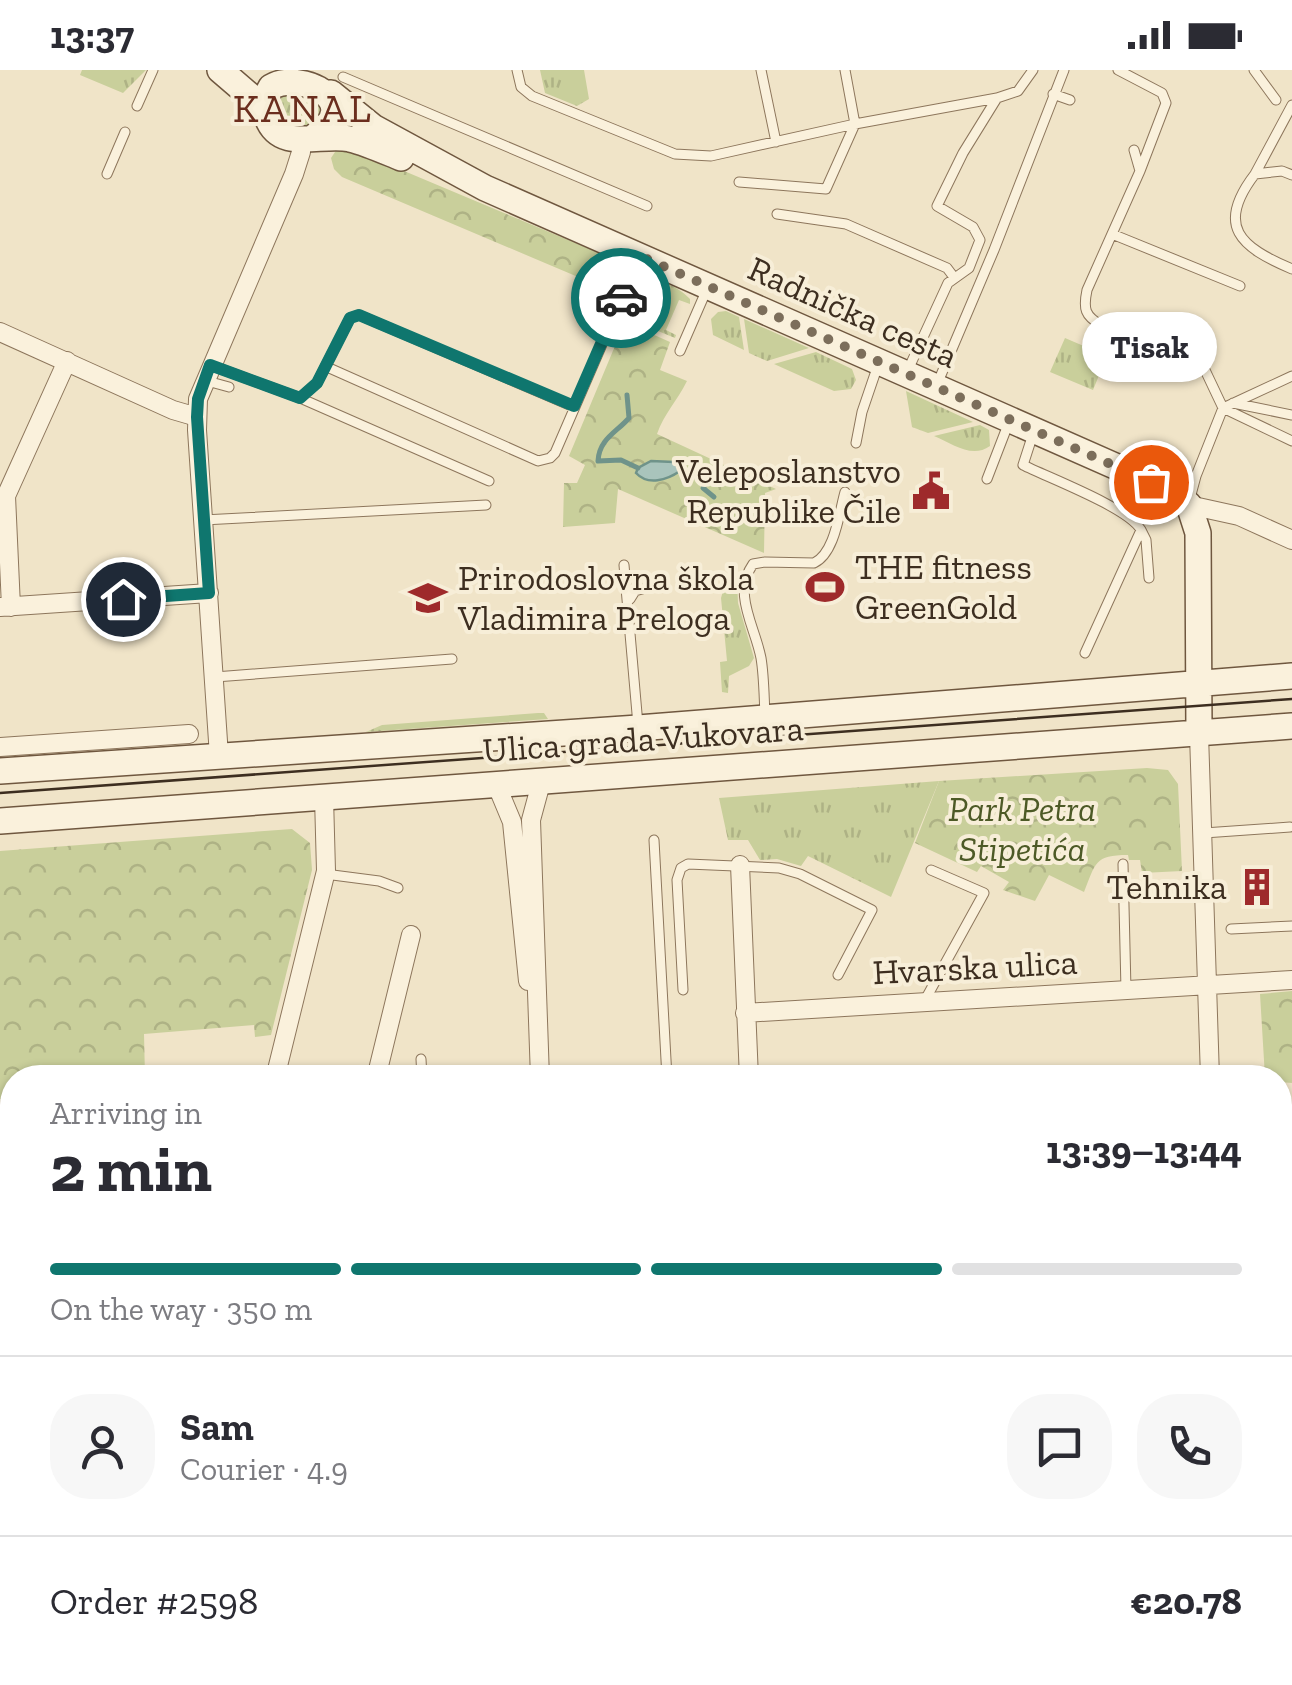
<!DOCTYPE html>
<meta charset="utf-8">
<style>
:root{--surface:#fff;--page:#f7f7f7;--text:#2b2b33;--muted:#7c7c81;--line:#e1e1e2;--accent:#0f766e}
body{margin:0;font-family:"Zilla Slab",serif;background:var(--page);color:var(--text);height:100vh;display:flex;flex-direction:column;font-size:38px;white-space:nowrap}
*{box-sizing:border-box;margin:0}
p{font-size:32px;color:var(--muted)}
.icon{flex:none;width:55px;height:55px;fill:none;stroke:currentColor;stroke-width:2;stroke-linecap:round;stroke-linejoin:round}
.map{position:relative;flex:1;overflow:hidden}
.panel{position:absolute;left:0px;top:995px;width:1292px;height:620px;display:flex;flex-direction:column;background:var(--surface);border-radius:40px 40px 0 0;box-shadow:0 2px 8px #0004}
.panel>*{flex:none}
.pin{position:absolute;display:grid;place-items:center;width:85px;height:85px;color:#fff;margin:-42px;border:5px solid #fff;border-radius:50%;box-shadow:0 2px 10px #0007}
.courier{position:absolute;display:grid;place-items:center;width:100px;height:100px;margin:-50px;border:8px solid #0f766e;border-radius:50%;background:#fff;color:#222;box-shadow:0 2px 12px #0007}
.bubble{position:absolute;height:70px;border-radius:35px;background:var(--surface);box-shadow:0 2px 8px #0004;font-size:32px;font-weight:700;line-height:70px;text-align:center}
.summary em{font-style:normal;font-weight:700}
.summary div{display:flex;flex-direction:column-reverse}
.summary{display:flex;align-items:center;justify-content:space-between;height:170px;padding:0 50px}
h1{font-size:65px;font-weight:700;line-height:75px}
.bar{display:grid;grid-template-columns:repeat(4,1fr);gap:15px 10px;align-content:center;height:120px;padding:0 50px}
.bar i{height:12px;border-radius:8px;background:var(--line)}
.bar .active{background:var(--accent)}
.bar p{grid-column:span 4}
.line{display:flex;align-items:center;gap:25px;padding:0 50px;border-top:2px solid var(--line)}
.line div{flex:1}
.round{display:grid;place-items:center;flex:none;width:105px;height:105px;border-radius:40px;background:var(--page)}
.status{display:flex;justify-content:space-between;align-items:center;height:70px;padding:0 50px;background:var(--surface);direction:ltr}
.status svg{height:28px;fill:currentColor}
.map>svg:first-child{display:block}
.grass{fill:url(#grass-tufts)}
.park{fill:url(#park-crowns)}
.water{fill:#a9c4bc;stroke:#6f938a;stroke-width:2.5}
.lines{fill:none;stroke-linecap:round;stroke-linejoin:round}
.stream{stroke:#6f938a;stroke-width:5}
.lane-casing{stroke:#8d765c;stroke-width:11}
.street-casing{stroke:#8d765c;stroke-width:20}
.secondary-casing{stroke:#6f573f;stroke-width:28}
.lane{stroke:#faf1dc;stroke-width:9}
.street{stroke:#faf1dc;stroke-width:18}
.secondary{stroke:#faf1dc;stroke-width:25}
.tram{stroke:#3d2e20;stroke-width:2.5}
.done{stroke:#7c6e5b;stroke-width:10;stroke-dasharray:0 18}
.route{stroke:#0f766e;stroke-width:12}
.labels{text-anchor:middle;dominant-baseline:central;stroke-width:8;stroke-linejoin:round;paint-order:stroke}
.street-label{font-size:35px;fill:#3d2e20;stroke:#f7eed8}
.poi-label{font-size:35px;fill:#3d2e20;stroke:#f7eed8;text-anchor:end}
.park-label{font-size:35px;font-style:italic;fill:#4d5a26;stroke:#f7eed8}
.quarter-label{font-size:40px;letter-spacing:2.5px;fill:#6b2e1e;stroke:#f7eed8}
</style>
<div class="status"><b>13:37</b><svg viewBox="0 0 49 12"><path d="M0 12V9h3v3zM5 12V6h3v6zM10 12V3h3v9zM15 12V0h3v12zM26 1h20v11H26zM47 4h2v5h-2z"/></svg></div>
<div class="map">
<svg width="1292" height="1615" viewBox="0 0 1292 1615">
<defs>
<pattern id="grass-tufts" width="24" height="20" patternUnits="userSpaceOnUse" patternTransform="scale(2.5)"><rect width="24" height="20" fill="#c9cf9b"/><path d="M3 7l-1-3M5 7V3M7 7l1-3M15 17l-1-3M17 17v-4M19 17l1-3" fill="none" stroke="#aeb285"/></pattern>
<pattern id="park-crowns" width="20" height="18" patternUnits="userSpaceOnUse" patternTransform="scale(2.5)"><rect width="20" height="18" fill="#c9cf9b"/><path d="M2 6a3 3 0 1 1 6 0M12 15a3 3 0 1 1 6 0" fill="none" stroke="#aeb285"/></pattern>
</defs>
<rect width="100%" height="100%" fill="#f0e4c8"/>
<!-- grass -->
<path class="grass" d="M82,0H146L123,23L80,5Z
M540,0H584L589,29L577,36L545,23Z
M292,15L322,36L317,50L305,57L284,51C273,36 279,26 292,15Z
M646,209C661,209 680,218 690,229V234L679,230L666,260L676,265L675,268L624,247L634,220Z
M726,241L739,247L744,280L713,265L711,249L718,242Z
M744,249L809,278L767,291L749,283Z
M1065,268L1107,286L1093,320L1050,302Z
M816,282L852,299L856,310L851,319L834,321L774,294Z
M906,321L973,352L928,363L912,357Z
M980,355L989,360L990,376C972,389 953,374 934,366Z
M727,507L737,509L738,533L754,588L749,596L729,606L728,623L722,622L720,592L727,591L721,528Z
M538,643H544L548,649L366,662L382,655Z
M939,711L891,827L808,786L801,796L777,789L760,790L748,770H728L719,728Z"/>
<!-- park -->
<path class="park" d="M347,77L604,185L615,209L611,216L604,218L342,107L334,99L331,88L337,79Z
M625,252L670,272L660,300L687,311C677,331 664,344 657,364L776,419L765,423L764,483L618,419L615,453L563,457L564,413H577L585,395L569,386Z
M1147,698L1168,700L1178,714L1182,801L1142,803L1140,790H1129L1128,785C1094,785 1096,793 1084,822L1049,805L1035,831L1003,820L1009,812L981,796L977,802L915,773L939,711Z
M292,759L310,773L312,800L271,965L255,967L254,955L144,964L145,1007L12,1008V1028L0,1029V781Z
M1292,921V1013L1280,1012V1008L1265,1007L1260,924Z"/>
<!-- water -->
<path class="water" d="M651,391L674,392L680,401C667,410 648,416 636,403L638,398Z"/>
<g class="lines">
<!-- stream -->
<path class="stream" d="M627,325L629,348C617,362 599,369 598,391L621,390L638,398
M680,401L699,405
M703,418L714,427"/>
<!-- lane casing -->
<g class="lane-casing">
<path id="lane" d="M517,0L521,17L532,26L675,84L711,86L855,54L845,0
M761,0L776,72
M1118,0L1162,23L1166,33L1140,101L1087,220C1083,239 1085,246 1101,255L1205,300L1223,338L1292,371
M1254,0L1276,30
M343,7L647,136
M1053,24L1070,30
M137,36L153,0
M1134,80L1140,101
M107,104L125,62
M1255,104L1292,35
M1292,105L1282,101L1255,104C1215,156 1240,177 1292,199
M739,112L826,119L855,54L997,28
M777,144L846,154L947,198L953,206
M1112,164L1240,216
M680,281L707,219
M213,296L300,328L489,411
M327,297L538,391L550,388L555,383L639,189
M907,302L948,213L969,198L980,170L973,157L937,136L963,83L997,28L1018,21L1033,0
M207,311L229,317
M938,312L994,180L1064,0
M300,328L317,313L350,248L359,245L574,337
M1233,333L1292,345
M1034,361L1023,395C1049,408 1129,438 1141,460L1085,583
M856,373L862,342L878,295
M987,409L1009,352
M1189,432L1196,406L1223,338L1292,306
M203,450L486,435
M1141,460L1146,470L1149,508
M624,495L638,655
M630,529L635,521L642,519
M215,607L452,589
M765,645C764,626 764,606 761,588C755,556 732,524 753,494L765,492L814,493C835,483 839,443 845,422
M1204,763L1290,757
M654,770L667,1008
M1123,794L1126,920
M325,804L379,811L398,818
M1231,859L1292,856
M683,920L677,810L681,798L688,794L779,798L800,804L872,840L838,905
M925,930L984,823L931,800
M421,989L422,1008
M0,1111L8,1237
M1280,1540L1292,1539
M753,1602L778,1615
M1276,1602L1277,1615
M396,1615L398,1602
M831,1615L841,1602"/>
</g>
<!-- street casing -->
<g class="street-casing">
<path id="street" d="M0,262L173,340L197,347
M1189,435L1239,446L1292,470
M0,537L209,523
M11,537L6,426L67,291
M1199,664L1210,1008
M0,677L189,664
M219,686L197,360L198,329L294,104L301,82L300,70
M497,716L512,752L528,911
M740,795L749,1008
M745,943L1292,910
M275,1008L326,801L324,727
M376,1008L411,865
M540,1008L531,750L541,713
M1280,1266L1292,1253
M882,1602L883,1615
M1028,1602L1029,1615
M53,1615L55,1602
M173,1615L175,1602
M293,1615L294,1602
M484,1615L500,1602
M586,1615L598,1602
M735,1615L737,1602"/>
</g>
<!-- secondary casing -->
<g class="secondary-casing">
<path id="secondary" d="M220,0L255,30L267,46
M331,23L373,57L485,118L1176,423L1189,435L1198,463L1199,664
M315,66C366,31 300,0 271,17C266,25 264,38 267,47C280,84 323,62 350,69C367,73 384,81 401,88
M0,701L638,658L1292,606
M0,751L1292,656
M0,1239L12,1240
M1194,1602L1195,1615"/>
</g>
<!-- lane -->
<use href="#lane" class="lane"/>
<!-- street -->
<use href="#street" class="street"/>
<!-- secondary -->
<use href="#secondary" class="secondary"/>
<!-- tram -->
<path class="tram" d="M0,723L1292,629"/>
</g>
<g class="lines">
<!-- done -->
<path class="done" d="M621,228L640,186L1151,412"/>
<!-- route -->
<path class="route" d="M123,529L209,523L197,347L198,329L210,295L300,328L317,313L350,248L359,245L574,336L621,228"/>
</g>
<!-- icons -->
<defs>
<g id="civic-bare" transform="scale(3)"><path d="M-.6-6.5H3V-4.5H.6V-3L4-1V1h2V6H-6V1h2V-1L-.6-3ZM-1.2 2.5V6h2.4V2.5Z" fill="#9e2a2b" stroke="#f7eed8" stroke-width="2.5" paint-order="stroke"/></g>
<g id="stadium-bare" transform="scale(3)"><path d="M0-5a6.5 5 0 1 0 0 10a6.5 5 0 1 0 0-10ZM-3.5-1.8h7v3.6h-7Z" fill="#9e2a2b" stroke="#f7eed8" stroke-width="2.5" paint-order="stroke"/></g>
<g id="school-bare" transform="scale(3)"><path d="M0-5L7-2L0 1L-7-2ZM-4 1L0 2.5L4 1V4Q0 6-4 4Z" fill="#9e2a2b" stroke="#f7eed8" stroke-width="2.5" paint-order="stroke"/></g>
<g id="building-bare" transform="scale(3)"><path d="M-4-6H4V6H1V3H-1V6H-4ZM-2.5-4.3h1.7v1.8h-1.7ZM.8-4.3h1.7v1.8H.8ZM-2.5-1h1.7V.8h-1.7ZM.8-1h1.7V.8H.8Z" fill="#9e2a2b" stroke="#f7eed8" stroke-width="2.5" paint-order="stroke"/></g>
</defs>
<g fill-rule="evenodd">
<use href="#civic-bare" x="931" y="421"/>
<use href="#stadium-bare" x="825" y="517"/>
<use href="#school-bare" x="428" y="528"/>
<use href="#building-bare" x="1257" y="817"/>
</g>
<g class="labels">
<!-- street labels -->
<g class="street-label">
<text transform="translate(853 242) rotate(24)">Radnička cesta</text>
<text transform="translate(643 669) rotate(-4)">Ulica grada Vukovara</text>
<text transform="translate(975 897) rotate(-3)">Hvarska ulica</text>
</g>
<!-- poi labels -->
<g class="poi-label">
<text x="901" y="401">Veleposlanstvo<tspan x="901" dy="40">Republike Čile</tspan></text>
<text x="855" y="497" text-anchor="start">THE fitness<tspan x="855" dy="40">GreenGold</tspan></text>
<text x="458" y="508" text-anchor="start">Prirodoslovna škola<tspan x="458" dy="40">Vladimira Preloga</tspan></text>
<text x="1227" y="817">Tehnika</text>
</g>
<!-- park labels -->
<g class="park-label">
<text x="1022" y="739">Park Petra<tspan x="1022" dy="40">Stipetića</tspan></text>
</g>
<!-- quarter labels -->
<g class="quarter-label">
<text x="303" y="38">KANAL</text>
</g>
</g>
</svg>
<div class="pin" style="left:1151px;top:412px;background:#ea580c"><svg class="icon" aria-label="bag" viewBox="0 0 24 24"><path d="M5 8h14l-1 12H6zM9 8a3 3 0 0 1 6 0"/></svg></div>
<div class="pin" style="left:123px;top:529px;background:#1f2937"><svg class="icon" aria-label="home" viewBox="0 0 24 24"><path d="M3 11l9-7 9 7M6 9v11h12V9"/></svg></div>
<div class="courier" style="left:621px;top:228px"><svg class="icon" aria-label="car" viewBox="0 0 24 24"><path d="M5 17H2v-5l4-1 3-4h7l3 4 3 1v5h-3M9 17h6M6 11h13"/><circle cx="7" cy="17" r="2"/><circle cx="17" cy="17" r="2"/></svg></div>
<div class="bubble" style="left:1082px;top:242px;width:135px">Tisak</div>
<section class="panel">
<div class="summary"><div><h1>2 min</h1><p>Arriving in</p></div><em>13:39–13:44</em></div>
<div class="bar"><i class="active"></i><i class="active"></i><i class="active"></i><i></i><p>On the way · 350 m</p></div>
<div class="line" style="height:180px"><a class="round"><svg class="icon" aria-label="person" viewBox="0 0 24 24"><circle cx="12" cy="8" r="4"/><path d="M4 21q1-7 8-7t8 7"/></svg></a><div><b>Sam</b><p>Courier · 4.9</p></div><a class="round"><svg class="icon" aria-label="chat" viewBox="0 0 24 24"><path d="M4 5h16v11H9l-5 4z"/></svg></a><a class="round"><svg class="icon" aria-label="phone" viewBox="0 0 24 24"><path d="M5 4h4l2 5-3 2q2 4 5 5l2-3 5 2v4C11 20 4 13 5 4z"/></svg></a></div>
<div class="line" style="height:130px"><div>Order #2598</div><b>€20.78</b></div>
</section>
</div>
